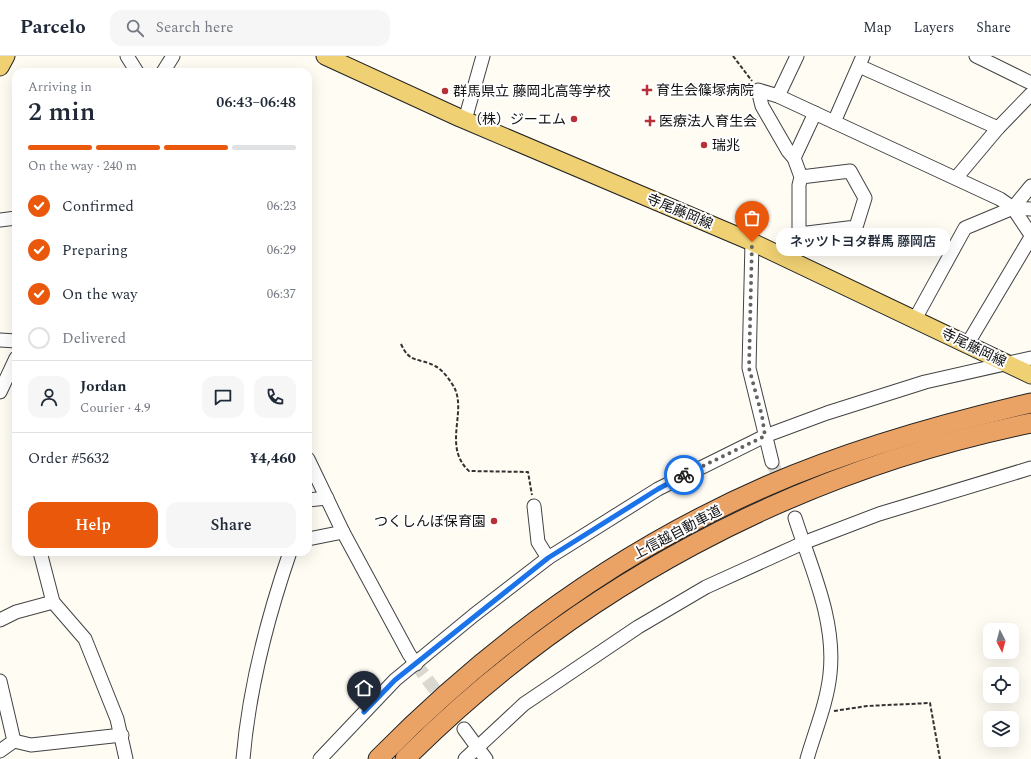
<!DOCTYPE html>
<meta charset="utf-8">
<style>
body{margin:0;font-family:Spectral,"Noto Sans JP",serif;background:#f6f6f7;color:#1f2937;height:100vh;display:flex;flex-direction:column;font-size:15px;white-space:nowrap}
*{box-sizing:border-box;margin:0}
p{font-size:13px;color:#747a83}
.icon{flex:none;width:22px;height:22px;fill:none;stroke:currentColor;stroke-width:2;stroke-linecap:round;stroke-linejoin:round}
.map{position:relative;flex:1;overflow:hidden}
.details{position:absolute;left:12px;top:12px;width:300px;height:488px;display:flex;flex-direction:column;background:#fff;border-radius:12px;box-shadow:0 4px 16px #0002}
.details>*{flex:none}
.needle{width:26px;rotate:174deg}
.buttons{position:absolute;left:983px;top:567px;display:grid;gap:8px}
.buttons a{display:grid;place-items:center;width:36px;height:36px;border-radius:8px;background:#fff;box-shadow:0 4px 16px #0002;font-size:20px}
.pin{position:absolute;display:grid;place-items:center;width:34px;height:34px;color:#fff;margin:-41px -17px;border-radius:50% 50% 50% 0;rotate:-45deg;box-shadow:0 0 4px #0007}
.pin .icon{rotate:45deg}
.courier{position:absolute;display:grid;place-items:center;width:40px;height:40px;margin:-20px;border:3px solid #1a73e8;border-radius:50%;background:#fff;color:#222;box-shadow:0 1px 5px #0007}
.bubble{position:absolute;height:28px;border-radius:12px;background:#fff;box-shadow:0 4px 16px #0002;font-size:13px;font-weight:600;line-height:28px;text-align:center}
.headline em{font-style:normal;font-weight:600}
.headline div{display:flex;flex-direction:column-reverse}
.headline{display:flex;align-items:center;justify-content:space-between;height:68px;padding:0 16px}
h1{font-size:26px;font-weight:600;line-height:30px}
.bar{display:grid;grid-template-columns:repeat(4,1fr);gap:6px 4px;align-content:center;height:48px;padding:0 16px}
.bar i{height:5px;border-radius:3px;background:#e0e1e3}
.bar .selected{background:#ea580c}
.bar p{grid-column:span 4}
.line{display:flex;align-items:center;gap:10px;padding:0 16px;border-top:1px solid #e0e1e3}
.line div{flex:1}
.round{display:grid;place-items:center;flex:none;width:42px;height:42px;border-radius:12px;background:#f6f6f7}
ol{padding:0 16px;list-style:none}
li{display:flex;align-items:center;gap:12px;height:44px}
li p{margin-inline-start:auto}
li .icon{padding:4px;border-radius:50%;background:#ea580c;color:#fff;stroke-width:4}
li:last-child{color:#747a83}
li i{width:22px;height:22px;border:2px solid #e0e1e3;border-radius:50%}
.button{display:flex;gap:8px;margin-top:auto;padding:8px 16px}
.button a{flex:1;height:46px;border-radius:12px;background:#ea580c;color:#fff;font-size:16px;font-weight:600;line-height:46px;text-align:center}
.button a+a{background:#f6f6f7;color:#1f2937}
header{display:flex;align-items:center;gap:24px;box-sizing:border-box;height:56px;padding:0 20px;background:#fff;border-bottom:1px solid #e0e1e3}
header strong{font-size:19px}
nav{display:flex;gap:22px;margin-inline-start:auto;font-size:14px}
.search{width:280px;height:36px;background:#f6f6f7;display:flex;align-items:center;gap:10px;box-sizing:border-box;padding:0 14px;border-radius:12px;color:#747a83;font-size:15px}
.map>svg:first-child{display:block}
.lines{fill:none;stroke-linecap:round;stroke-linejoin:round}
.minor-tunnel{stroke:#dad9d1;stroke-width:13;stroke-dasharray:13 6;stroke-linecap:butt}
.minor-casing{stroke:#434343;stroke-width:15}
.major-casing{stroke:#212121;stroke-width:19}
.highway-casing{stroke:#212121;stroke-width:21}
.path{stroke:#323232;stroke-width:2;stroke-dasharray:4 2;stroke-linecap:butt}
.minor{stroke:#fff;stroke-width:13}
.major{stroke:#efd073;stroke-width:17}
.highway{stroke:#eaa265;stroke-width:19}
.done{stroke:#63635f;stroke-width:4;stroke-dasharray:0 7.2}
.route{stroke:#1a73e8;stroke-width:5}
.poi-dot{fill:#b73037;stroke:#fff;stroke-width:1.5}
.labels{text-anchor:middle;stroke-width:4;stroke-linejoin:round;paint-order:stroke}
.poi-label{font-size:14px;fill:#101010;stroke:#fff;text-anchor:start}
.street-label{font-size:14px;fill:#101010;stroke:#fff}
</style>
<header>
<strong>Parcelo</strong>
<div class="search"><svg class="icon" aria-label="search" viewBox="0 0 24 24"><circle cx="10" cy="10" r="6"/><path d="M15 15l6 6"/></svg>Search here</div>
<nav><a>Map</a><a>Layers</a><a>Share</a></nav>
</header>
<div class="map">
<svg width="1031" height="703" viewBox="0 0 1031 703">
<rect width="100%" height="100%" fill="#fefcf3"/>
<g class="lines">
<!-- minor-tunnel -->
<g class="minor-tunnel">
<path d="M772 406 795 462"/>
<path d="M416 608 464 673"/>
</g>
<!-- minor casing -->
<g class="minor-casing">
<g id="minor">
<path d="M127 0 137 16"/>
<path d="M976 0 1031 27"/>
<path d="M859 10 998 72"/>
<path d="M163 16 173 0"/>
<path d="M778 40 797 0"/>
<path d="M465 64 483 0"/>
<path d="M834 66 863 0"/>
<path d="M794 102 815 57"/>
<path d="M801 121 850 115 865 142 856 171 799 178V129L801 121 794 102 788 95 762 50 758 34 778 40 1000 143 1013 152 1031 179"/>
<path d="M956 122 998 72 1031 38"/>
<path d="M1013 152 1031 130"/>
<path d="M0 164 16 162"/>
<path d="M752 186 749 312 772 406"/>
<path d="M915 263 965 172 1013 152 1031 153"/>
<path d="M0 284 16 285"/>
<path d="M968 287 1031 181"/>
<path d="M0 336 16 302"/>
<path d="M308 403 343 476 409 598 416 608"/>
<path d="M308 444 327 442"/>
<path d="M534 450 538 486 548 502"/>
<path d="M795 462C811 512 836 564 830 618 827 647 815 675 807 703"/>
<path d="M308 483 343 476"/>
<path d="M40 496 53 546 85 583 117 663 126 703"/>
<path d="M0 564 16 556 53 546"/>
<path d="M0 625 14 685"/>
<path d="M464 673 486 703"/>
<path d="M0 695 14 685 31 689 122 679"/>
<path d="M243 703C249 632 267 563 290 496"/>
<path d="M320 703 395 624 474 559 548 502 658 433 765 380 827 357 925 326 1031 302"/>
<path d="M465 703 524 648 638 571 706 531 803 487 879 458 1031 412"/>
</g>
</g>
<!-- major casing -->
<g class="major-casing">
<g id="major">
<path d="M325 0 460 62 752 186 1031 319"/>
<path d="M0 11 6 0"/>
</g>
</g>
<!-- highway casing -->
<g class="highway-casing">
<g id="highway">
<path d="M378 703C490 589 620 494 767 430 852 393 941 368 1031 347"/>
<path d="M405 703C577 531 793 416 1031 367"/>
</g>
</g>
<!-- path -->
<g class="path">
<path d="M733 0 752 25"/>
<path d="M401 288C410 308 418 301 435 310 442 313 451 325 455 333 466 358 443 391 469 415L528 416 532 439"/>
<path d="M834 655 867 650 930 647 940 703"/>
</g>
<!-- minor -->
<use href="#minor" class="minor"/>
<!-- major -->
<use href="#major" class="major"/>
<!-- highway -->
<use href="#highway" class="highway"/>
</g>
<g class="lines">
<!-- done -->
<path class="done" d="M684 419 765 380 762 360 749 312 752 186"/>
<!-- route -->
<path class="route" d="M364 656 395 624 548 502 658 433 684 419"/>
</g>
<!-- markers -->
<g class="poi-dot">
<path d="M645 28h4v4h4v4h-4v4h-4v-4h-4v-4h4z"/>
<circle cx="445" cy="35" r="4"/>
<circle cx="574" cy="63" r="4"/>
<path d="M648 59h4v4h4v4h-4v4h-4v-4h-4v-4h4z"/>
<circle cx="704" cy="89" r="4"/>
<circle cx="494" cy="465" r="4"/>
</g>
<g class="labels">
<!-- poi labels -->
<g class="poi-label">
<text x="656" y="39">育生会篠塚病院</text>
<text x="453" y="40">群馬県立 藤岡北高等学校</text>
<text x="566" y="68" text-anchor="end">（株）ジーエム</text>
<text x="659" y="70">医療法人育生会</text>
<text x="712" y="94">瑞兆</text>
<text x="486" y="470" text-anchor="end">つくしんぼ保育園</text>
</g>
<!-- street labels -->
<g class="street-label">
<text transform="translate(680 155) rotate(23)" y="5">寺尾藤岡線</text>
<text transform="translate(974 291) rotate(26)" y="5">寺尾藤岡線</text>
<text transform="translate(677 476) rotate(-28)" y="5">上信越自動車道</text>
</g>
</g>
</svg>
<div class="buttons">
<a><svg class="needle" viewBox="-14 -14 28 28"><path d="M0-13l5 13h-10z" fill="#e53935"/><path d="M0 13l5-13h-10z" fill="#747a83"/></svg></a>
<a><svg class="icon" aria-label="locate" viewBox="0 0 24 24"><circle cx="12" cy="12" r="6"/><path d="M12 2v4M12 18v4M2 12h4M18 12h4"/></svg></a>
<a><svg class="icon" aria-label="layers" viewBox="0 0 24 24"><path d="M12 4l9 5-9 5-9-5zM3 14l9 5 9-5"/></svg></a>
</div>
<div class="pin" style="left:752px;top:186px;background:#ea580c"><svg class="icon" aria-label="bag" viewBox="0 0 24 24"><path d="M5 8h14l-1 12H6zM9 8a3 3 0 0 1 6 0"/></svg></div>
<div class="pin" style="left:364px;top:656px;background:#1f2937"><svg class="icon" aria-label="home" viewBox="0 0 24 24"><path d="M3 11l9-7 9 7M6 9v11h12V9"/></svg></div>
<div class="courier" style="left:684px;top:419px"><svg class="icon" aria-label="bike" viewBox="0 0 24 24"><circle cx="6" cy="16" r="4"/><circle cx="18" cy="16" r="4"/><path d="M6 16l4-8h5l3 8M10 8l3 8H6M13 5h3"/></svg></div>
<div class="bubble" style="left:776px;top:172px;width:174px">ネッツトヨタ群馬 藤岡店</div>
<section class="details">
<div class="headline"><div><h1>2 min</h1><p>Arriving in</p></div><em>06:43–06:48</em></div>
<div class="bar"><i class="selected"></i><i class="selected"></i><i class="selected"></i><i></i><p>On the way · 240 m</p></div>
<ol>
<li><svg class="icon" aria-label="check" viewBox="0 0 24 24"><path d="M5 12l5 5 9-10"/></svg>Confirmed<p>06:23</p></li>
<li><svg class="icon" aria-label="check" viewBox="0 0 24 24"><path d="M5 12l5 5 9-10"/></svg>Preparing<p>06:29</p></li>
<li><svg class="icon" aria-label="check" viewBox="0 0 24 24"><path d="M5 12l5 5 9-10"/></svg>On the way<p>06:37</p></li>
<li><i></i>Delivered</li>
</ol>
<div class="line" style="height:72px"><a class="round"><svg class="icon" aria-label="person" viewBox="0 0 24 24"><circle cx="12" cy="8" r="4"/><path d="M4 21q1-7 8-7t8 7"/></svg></a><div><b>Jordan</b><p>Courier · 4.9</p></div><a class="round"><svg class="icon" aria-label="chat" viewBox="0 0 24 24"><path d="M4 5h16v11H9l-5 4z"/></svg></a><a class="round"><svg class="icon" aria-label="phone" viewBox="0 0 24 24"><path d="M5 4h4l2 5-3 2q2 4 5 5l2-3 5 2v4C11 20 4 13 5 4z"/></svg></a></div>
<div class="line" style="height:52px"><div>Order #5632</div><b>¥4,460</b></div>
<div class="button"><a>Help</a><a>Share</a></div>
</section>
</div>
